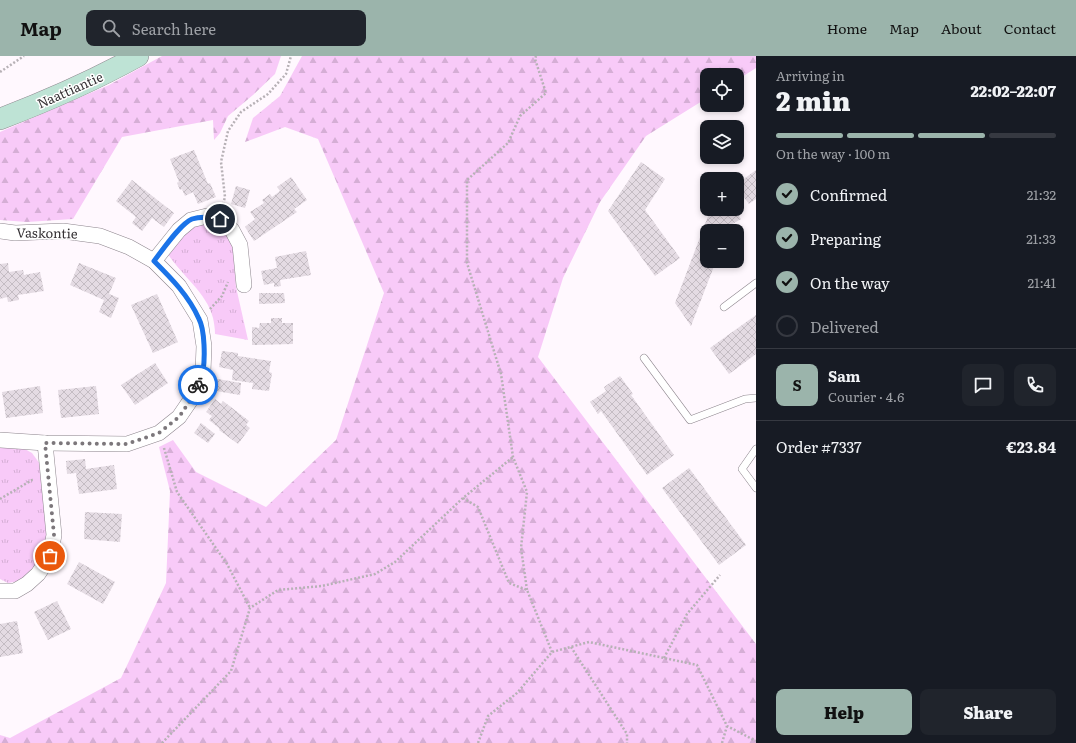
<!DOCTYPE html>
<meta charset="utf-8">
<style>
body{margin:0;font-family:Literata,serif;background:#20242c;color:#f1f3f6;height:100vh;display:flex;flex-direction:column;font-size:15px;white-space:nowrap}
*{box-sizing:border-box;margin:0}
p{font-size:13px;color:#9ea1a6}
.icon{flex:none;width:22px;height:22px;fill:none;stroke:currentColor;stroke-width:2;stroke-linecap:round;stroke-linejoin:round}
.map{position:relative;flex:1;overflow:hidden}
.details{display:flex;flex-direction:column;background:#171b24;width:320px}
.details>*{flex:none}
.buttons{position:absolute;left:700px;top:12px;display:grid;gap:8px}
.buttons a{display:grid;place-items:center;width:44px;height:44px;border-radius:8px;background:#171b24;box-shadow:0 2px 6px #0003;font-size:20px}
.pin{position:absolute;display:grid;place-items:center;width:34px;height:34px;color:#fff;margin:-17px;border:2px solid #fff;border-radius:50%;box-shadow:0 1px 4px #0007}
.courier{position:absolute;display:grid;place-items:center;width:40px;height:40px;margin:-20px;border:3px solid #1a73e8;border-radius:50%;background:#fff;color:#222;box-shadow:0 1px 5px #0007}
.summary em{font-style:normal;font-weight:800}
.summary div{display:flex;flex-direction:column-reverse}
.summary{display:flex;align-items:center;justify-content:space-between;height:68px;padding:0 20px}
h1{font-size:26px;font-weight:800;line-height:30px}
.bar{display:grid;grid-template-columns:repeat(4,1fr);gap:6px 4px;align-content:center;height:48px;padding:0 20px}
.bar i{height:5px;border-radius:3px;background:#363941}
.bar .active{background:#9bb4ab}
.bar p{grid-column:span 4}
.line{display:flex;align-items:center;gap:10px;padding:0 20px;border-top:1px solid #363941}
.line div{flex:1}
.round{display:grid;place-items:center;flex:none;width:42px;height:42px;border-radius:8px;background:#20242c}
ol{padding:0 20px;list-style:none}
li{display:flex;align-items:center;gap:12px;height:44px}
li p{margin-inline-start:auto}
li .icon{padding:4px;border-radius:50%;background:#9bb4ab;color:#111;stroke-width:4}
li:last-child{color:#9ea1a6}
li i{width:22px;height:22px;border:2px solid #363941;border-radius:50%}
.button{display:flex;gap:8px;margin-top:auto;padding:8px 20px}
.button a{flex:1;height:46px;border-radius:8px;background:#9bb4ab;color:#111;font-size:16px;font-weight:800;line-height:46px;text-align:center}
.button a+a{background:#20242c;color:#f1f3f6}
header{display:flex;align-items:center;gap:24px;box-sizing:border-box;height:56px;padding:0 20px;background:#9bb4ab;color:#111}
header strong{font-size:19px}
nav{display:flex;gap:22px;margin-inline-start:auto;font-size:14px}
.search{width:280px;height:36px;background:#20242c;display:flex;align-items:center;gap:10px;box-sizing:border-box;padding:0 14px;border-radius:8px;color:#9ea1a6;font-size:15px}
main{display:flex;flex:1;min-height:0}
.map>svg:first-child{display:block}
.forest{fill:url(#forest-firs)}
.park{fill:url(#park-tufts)}
.building{fill:url(#building-cross-hatch)}
.lines{fill:none;stroke-linecap:round;stroke-linejoin:round}
.lane-casing{stroke:#8d858d;stroke-width:8}
.street-casing{stroke:#8d858d;stroke-width:16}
.secondary-casing{stroke:#8d858d;stroke-width:22}
.path{stroke:#b7b1b6;stroke-width:2.5;stroke-dasharray:2 2;stroke-linecap:butt}
.lane{stroke:#fff;stroke-width:7}
.street{stroke:#fff;stroke-width:15}
.secondary{stroke:#bee3d5;stroke-width:21}
.done{stroke:#7c777b;stroke-width:4;stroke-dasharray:0 7.2}
.route{stroke:#1a73e8;stroke-width:5}
.labels{text-anchor:middle;stroke-width:3;stroke-linejoin:round;paint-order:stroke}
.street-label{font-size:13px;fill:#363235;stroke:#fff}
</style>
<header>
<strong>Map</strong>
<div class="search"><svg class="icon" aria-label="search" viewBox="0 0 24 24"><circle cx="10" cy="10" r="6"/><path d="M15 15l6 6"/></svg>Search here</div>
<nav><a>Home</a><a>Map</a><a>About</a><a>Contact</a></nav>
</header>
<main>
<div class="map">
<svg width="756" height="687" viewBox="0 0 756 687">
<defs>
<pattern id="forest-firs" width="22" height="20" patternUnits="userSpaceOnUse"><rect width="22" height="20" fill="#f8caf8"/><path d="M5 1l3.5 6h-7zM16 11l3.5 6h-7z" fill="#d5aed5"/></pattern>
<pattern id="park-tufts" width="24" height="20" patternUnits="userSpaceOnUse"><rect width="24" height="20" fill="#f8caf8"/><path d="M3 7l-1-3M5 7V3M7 7l1-3M15 17l-1-3M17 17v-4M19 17l1-3" fill="none" stroke="#d5aed5"/></pattern>
<pattern id="building-cross-hatch" width="8" height="8" patternUnits="userSpaceOnUse"><rect width="8" height="8" fill="#e4dbe3"/><path d="M0 0l8 8M0 8l8-8" fill="none" stroke="#c4bcc3"/></pattern>
</defs>
<rect width="100%" height="100%" fill="#fff8fe"/>
<!-- forest -->
<g class="forest">
<path d="M162 0H281L275 18 253 39 228 60 220 77 214 84 213 64 122 81 73 163 27 166 0 164V76L109 29Z"/>
<path d="M302 0H756V12L737 24V19H707V42L646 80 600 146 563 222 538 301 756 588V687H0V679L10 682 121 622 166 527 170 435 159 391 173 384 196 416 266 451 336 384 384 237 318 83 285 71 245 86 253 62 280 40Z"/>
</g>
<!-- park -->
<g class="park">
<path d="M202 167 215 168 226 177 233 192 236 231 248 284 215 278C215 272 214 267 213 262 207 237 181 219 168 198L188 173Z"/>
<path d="M0 391 23 392 32 397 40 408 48 482 43 498 32 513 19 525 8 527 0 523Z"/>
</g>
<!-- building -->
<g class="building">
<path d="M194 94 208 128 210 127 216 141 198 148 193 136 185 140 182 133 180 134 177 127 179 126 170 103Z"/>
<path d="M641 106 665 123 645 154 680 202 655 220 608 155Z"/>
<path d="M756 114V143L749 148 737 132V128Z"/>
<path d="M291 121 307 144 294 153 297 156 254 185 245 171 255 163 250 156 264 147 262 144 270 138 272 141 280 135 277 131Z"/>
<path d="M132 124 174 157 164 171 152 162 142 175 132 167 136 161 116 145Z"/>
<path d="M236 130 250 134 245 152 231 148Z"/>
<path d="M713 153H734L741 163 729 170 727 175H707V205H716L691 270 675 247 710 155Z"/>
<path d="M306 195 311 219 280 224 281 230 274 231V227L264 229 261 215 277 212 275 201Z"/>
<path d="M8 207 9 216 23 214 24 219 40 216 44 235 18 239 19 244 8 246 7 241 0 243V208Z"/>
<path d="M79 207 116 222 109 238 119 242 111 262 99 256 104 244 70 229Z"/>
<path d="M259 237H284L285 247 259 248Z"/>
<path d="M157 238 178 286 153 297 131 249Z"/>
<path d="M756 259V298L729 318 710 292Z"/>
<path d="M271 262H282V267H293V288L252 289V271L259 272 260 267H271Z"/>
<path d="M222 295 238 297V300L271 305 269 316 272 317 269 335 252 333 253 327 232 324 233 314 219 311Z"/>
<path d="M155 307 168 327 135 349 121 329Z"/>
<path d="M620 320 633 338 631 339 674 399 647 419 601 355 598 358 590 346 606 335 604 331Z"/>
<path d="M212 322 241 327 240 339 210 334Z"/>
<path d="M40 330 43 357 6 362 2 336Z"/>
<path d="M96 330 99 358 61 362 58 334Z"/>
<path d="M215 343 221 348 223 345 249 365 246 369 250 372 238 388 219 374 220 373 209 364 212 360 206 356Z"/>
<path d="M201 367 215 378 208 387 194 377Z"/>
<path d="M85 403 86 413 114 409 117 433 79 438 76 417 67 418 66 405Z"/>
<path d="M689 412 746 489 719 509 662 432Z"/>
<path d="M85 456 122 458 120 486 84 483Z"/>
<path d="M79 506 115 526 103 548 67 528Z"/>
<path d="M57 545 71 573 48 584 34 556Z"/>
<path d="M17 565 23 597 0 601V568Z"/>
</g>
<g class="lines">
<!-- lane casing -->
<g class="lane-casing">
<g id="lane">
<path d="M724 251 756 227"/>
<path d="M644 302 690 364 745 343 756 342"/>
<path d="M756 393 742 413 756 432"/>
</g>
</g>
<!-- street casing -->
<g class="street-casing">
<g id="street">
<path d="M0 175 15 177 63 175 100 180 129 191 154 205 179 230 200 264 204 290 203 316 192 342 179 361 159 377 127 388 45 387 0 384"/>
<path d="M154 205 179 174 191 164 207 160 219 163 232 174 240 189 244 229"/>
<path d="M0 535H15L27 528 38 518 50 500 54 479 45 387"/>
</g>
</g>
<!-- secondary casing -->
<g class="secondary-casing">
<path id="secondary" d="M0 63C47 45 93 25 138 0"/>
</g>
<!-- path -->
<g class="path">
<path d="M0 16 24 0"/>
<path d="M223 148 225 141 221 106 228 75 241 56 268 38 286 18 291 0"/>
<path d="M210 253 222 240 228 226"/>
<path d="M164 392 177 436 227 508 250 552"/>
<path d="M463 442 478 451 509 527 527 534 552 596"/>
<path d="M0 443 32 424H34"/>
<path d="M527 534 521 492 527 436 513 401 501 318 467 207V124L508 87 520 60 546 37 535 3 536 0"/>
<path d="M571 591 627 678V687"/>
<path d="M664 602 687 558 720 519"/>
<path d="M162 687 231 615 250 552 278 534 322 530 375 518 395 506 463 442 513 401"/>
<path d="M478 687 488 660 517 637 552 596 589 586 697 609 727 670 756 685"/>
<path d="M722 687 727 670"/>
</g>
<!-- lane -->
<use href="#lane" class="lane"/>
<!-- street -->
<use href="#street" class="street"/>
<!-- secondary -->
<use href="#secondary" class="secondary"/>
</g>
<g class="lines">
<!-- done -->
<path class="done" d="M50 500 54 479 45 387 127 388 159 377 179 361 192 342 198 329"/>
<!-- route -->
<path class="route" d="M198 329C200 325 203 320 203 315 205 303 205 274 199 263 189 240 171 222 154 205 162 195 180 168 192 163 201 160 210 161 220 163"/>
</g>
<g class="labels">
<!-- street labels -->
<g class="street-label">
<text transform="translate(70 34) rotate(-24)" y="5">Naattiantie</text>
<text transform="translate(47 177) rotate(1)" y="5">Vaskontie</text>
</g>
</g>
</svg>
<div class="buttons">
<a><svg class="icon" aria-label="locate" viewBox="0 0 24 24"><circle cx="12" cy="12" r="6"/><path d="M12 2v4M12 18v4M2 12h4M18 12h4"/></svg></a>
<a><svg class="icon" aria-label="layers" viewBox="0 0 24 24"><path d="M12 4l9 5-9 5-9-5zM3 14l9 5 9-5"/></svg></a>
<a>+</a>
<a>−</a>
</div>
<div class="pin" style="left:50px;top:500px;background:#ea580c"><svg class="icon" aria-label="bag" viewBox="0 0 24 24"><path d="M5 8h14l-1 12H6zM9 8a3 3 0 0 1 6 0"/></svg></div>
<div class="pin" style="left:220px;top:163px;background:#1f2937"><svg class="icon" aria-label="home" viewBox="0 0 24 24"><path d="M3 11l9-7 9 7M6 9v11h12V9"/></svg></div>
<div class="courier" style="left:198px;top:329px"><svg class="icon" aria-label="bike" viewBox="0 0 24 24"><circle cx="6" cy="16" r="4"/><circle cx="18" cy="16" r="4"/><path d="M6 16l4-8h5l3 8M10 8l3 8H6M13 5h3"/></svg></div>
</div>
<section class="details">
<div class="summary"><div><h1>2 min</h1><p>Arriving in</p></div><em>22:02–22:07</em></div>
<div class="bar"><i class="active"></i><i class="active"></i><i class="active"></i><i></i><p>On the way · 100 m</p></div>
<ol>
<li><svg class="icon" aria-label="check" viewBox="0 0 24 24"><path d="M5 12l5 5 9-10"/></svg>Confirmed<p>21:32</p></li>
<li><svg class="icon" aria-label="check" viewBox="0 0 24 24"><path d="M5 12l5 5 9-10"/></svg>Preparing<p>21:33</p></li>
<li><svg class="icon" aria-label="check" viewBox="0 0 24 24"><path d="M5 12l5 5 9-10"/></svg>On the way<p>21:41</p></li>
<li><i></i>Delivered</li>
</ol>
<div class="line" style="height:72px"><b class="round" style="background:#9bb4ab;color:#111">S</b><div><b>Sam</b><p>Courier · 4.6</p></div><a class="round"><svg class="icon" aria-label="chat" viewBox="0 0 24 24"><path d="M4 5h16v11H9l-5 4z"/></svg></a><a class="round"><svg class="icon" aria-label="phone" viewBox="0 0 24 24"><path d="M5 4h4l2 5-3 2q2 4 5 5l2-3 5 2v4C11 20 4 13 5 4z"/></svg></a></div>
<div class="line" style="height:52px"><div>Order #7337</div><b>€23.84</b></div>
<div class="button"><a>Help</a><a>Share</a></div>
</section>
</main>
